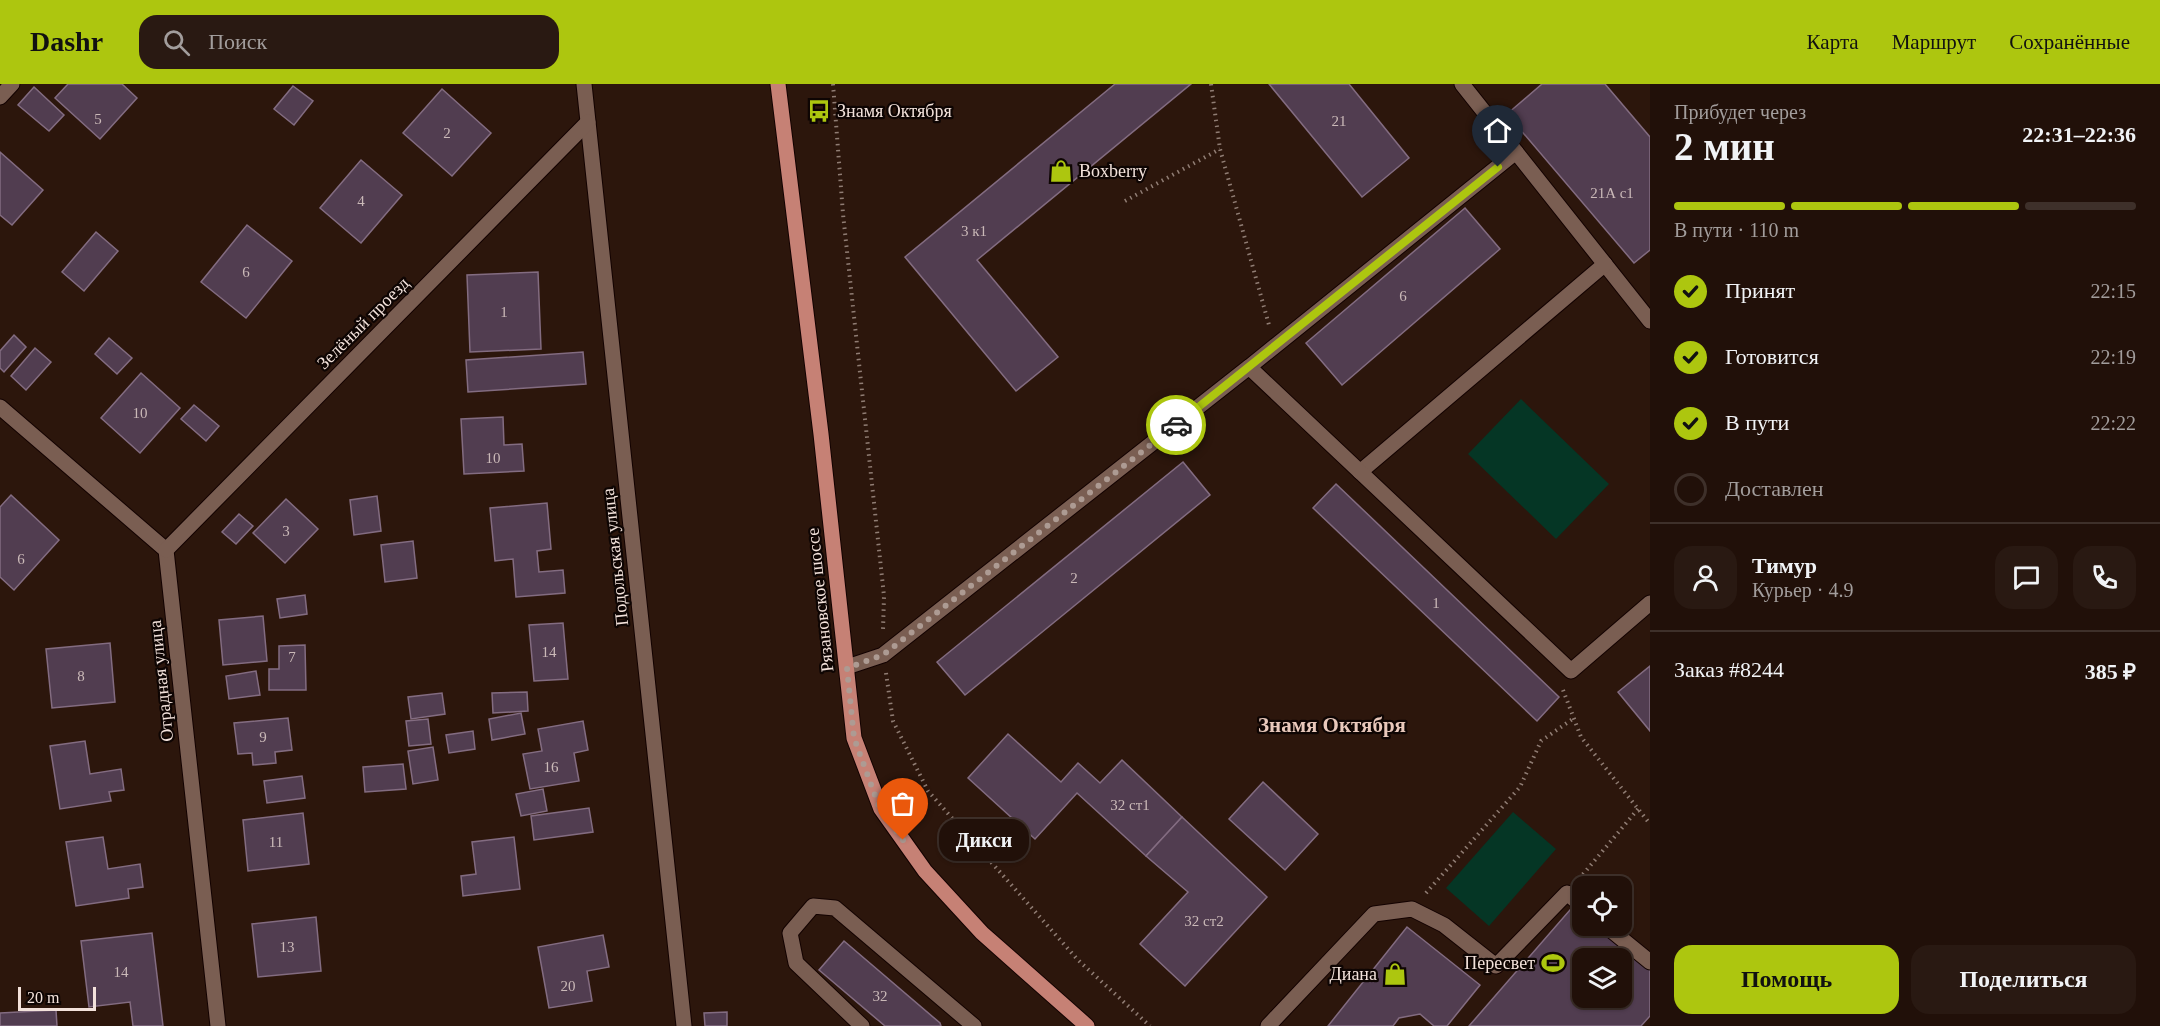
<!DOCTYPE html>
<html lang="ru">
<meta charset="utf-8">
<style>
body{margin:0;font-family:Georgia,serif;background:#291912;color:#f1f3f6;height:100vh;display:flex;flex-direction:column;font-size:22px;white-space:nowrap}
*{box-sizing:border-box;margin:0}
p{font-size:20px;color:#a29d9c}
.icon{flex:none;width:33px;height:33px;fill:none;stroke:currentColor;stroke-width:2;stroke-linecap:round;stroke-linejoin:round}
.map{position:relative;flex:1;overflow:hidden}
.drawer{display:flex;flex-direction:column;background:#211009;width:510px}
.drawer>*{flex:none}
.fabs{position:absolute;left:1572px;top:792px;display:grid;gap:12px}
.fabs a{display:grid;place-items:center;width:60px;height:60px;border-radius:12px;background:#211009;box-shadow:0 2px 4px #0004,0 0 0 2px #3e302a;font-size:30px}
.scale{position:absolute;left:18px;bottom:15px;width:78px;box-sizing:border-box;padding-left:6px;border:3px solid #f3e2db;border-top:0;font-size:16px;line-height:21px;white-space:nowrap;color:#f3e2db;-webkit-text-stroke:4px #0e0503;paint-order:stroke}
.pin{position:absolute;display:grid;place-items:center;width:51px;height:51px;color:#fff;margin:-62px -26px;border-radius:50% 50% 50% 0;rotate:-45deg;box-shadow:0 0 6px #0007}
.pin .icon{rotate:45deg}
.courier{position:absolute;display:grid;place-items:center;width:60px;height:60px;margin:-30px;border:4px solid #adc60f;border-radius:50%;background:#fff;color:#222;box-shadow:0 2px 8px #0007}
.bubble{position:absolute;height:42px;border-radius:18px;background:#211009;box-shadow:0 2px 4px #0004,0 0 0 2px #3e302a;font-size:20px;font-weight:600;line-height:42px;text-align:center}
.overview em{font-style:normal;font-weight:600}
.overview div{display:flex;flex-direction:column-reverse}
.overview{display:flex;align-items:center;justify-content:space-between;height:102px;padding:0 24px}
h1{font-size:39px;font-weight:600;line-height:45px}
.bar{display:grid;grid-template-columns:repeat(4,1fr);gap:9px 6px;align-content:center;height:72px;padding:0 24px}
.bar i{height:8px;border-radius:4px;background:#3e302a}
.bar .active{background:#adc60f}
.bar p{grid-column:span 4}
.line{display:flex;align-items:center;gap:15px;padding:0 24px;border-top:2px solid #3e302a}
.line div{flex:1}
.round{display:grid;place-items:center;flex:none;width:63px;height:63px;border-radius:18px;background:#291912}
ol{padding:0 24px;list-style:none}
li{display:flex;align-items:center;gap:18px;height:66px}
li p{margin-inline-start:auto}
li .icon{padding:6px;border-radius:50%;background:#adc60f;color:#111;stroke-width:4}
li:last-child{color:#a29d9c}
li i{width:33px;height:33px;border:3px solid #3e302a;border-radius:50%}
.button{display:flex;gap:12px;margin-top:auto;padding:12px 24px}
.button a{flex:1;height:69px;border-radius:18px;background:#adc60f;color:#111;font-size:24px;font-weight:600;line-height:69px;text-align:center}
.button a+a{background:#291912;color:#f1f3f6}
header{display:flex;align-items:center;gap:36px;box-sizing:border-box;height:84px;padding:0 30px;background:#adc60f;color:#111}
header strong{font-size:28px}
nav{display:flex;gap:33px;margin-inline-start:auto;font-size:21px}
.search{width:420px;height:54px;background:#291912;display:flex;align-items:center;gap:15px;box-sizing:border-box;padding:0 21px;border-radius:18px;color:#a29d9c;font-size:22px}
main{display:flex;flex:1;min-height:0}
.map>svg:first-child{display:block}
.green{fill:#053625}
.building{fill:#513d50;stroke:#836c81;stroke-width:1.5;fill-rule:evenodd}
.lines{fill:none;stroke-linecap:round;stroke-linejoin:round}
.minor-casing{stroke:#130200;stroke-width:17}
.major-casing{stroke:#130200;stroke-width:17}
.path{stroke:#907d74;stroke-width:4;stroke-dasharray:1.5 4.5;stroke-linecap:butt}
.minor{stroke:#7a5e52;stroke-width:15}
.major{stroke:#c68175;stroke-width:15}
.done{stroke:#ad9b93;stroke-width:6;stroke-dasharray:0 10.8}
.route{stroke:#adc60f;stroke-width:8}
.labels{text-anchor:middle;stroke-width:4.5;stroke-linejoin:round;paint-order:stroke}
.number-label{font-size:15px;fill:#cab9b8}
.poi-label{font-size:18px;fill:#f3e2db;stroke:#0e0503;text-anchor:start}
.street-label{font-size:18px;fill:#f3e2db;stroke:#0e0503}
.quarter-label{font-size:21px;font-weight:bold;fill:#e8c8bb;stroke:#0e0503}
</style>
<header>
<strong>Dashr</strong>
<div class="search"><svg class="icon" aria-label="search" viewBox="0 0 24 24"><circle cx="10" cy="10" r="6"/><path d="M15 15l6 6"/></svg>Поиск</div>
<nav><a>Карта</a><a>Маршрут</a><a>Сохранённые</a></nav>
</header>
<main>
<div class="map">
<svg width="1650" height="942" viewBox="0 0 1650 942">
<rect width="100%" height="100%" fill="#2c160c"/>
<!-- green -->
<g class="green">
<path d="M1521 315 1609 400 1556 455 1468 370Z"/>
<path d="M1513 728 1556 765 1489 842 1446 804Z"/>
</g>
<!-- building -->
<g class="building">
<path d="M68 0H122L137 14 100 55 55 14Z"/>
<path d="M1115 0H1191L977 176 1058 273 1016 307 905 173Z"/>
<path d="M1269 0H1349L1409 74 1362 113Z"/>
<path d="M1542 0H1605L1650 53V166L1634 179 1507 30Z"/>
<path d="M293 2 313 17 294 41 274 25Z"/>
<path d="M34 3 64 31 49 47 18 21Z"/>
<path d="M442 5 491 49 452 92 403 49Z"/>
<path d="M0 68 43 106 12 141 0 131Z"/>
<path d="M361 76 402 111 361 159 320 124Z"/>
<path d="M1465 124 1500 165 1342 301 1306 259Z"/>
<path d="M247 141 292 177 246 234 201 198Z"/>
<path d="M96 148 118 167 84 207 62 188Z"/>
<path d="M538 188 541 265 470 268 467 191Z"/>
<path d="M14 251 26 263 4 288 0 284V267Z"/>
<path d="M109 254 132 274 117 290 95 270Z"/>
<path d="M35 264 51 278 26 306 11 292Z"/>
<path d="M583 268 586 300 468 308 466 276Z"/>
<path d="M141 289 180 324 140 369 101 334Z"/>
<path d="M194 321 219 342 206 357 181 335Z"/>
<path d="M503 333 504 361 522 360 524 387 464 390 461 335Z"/>
<path d="M1183 378 1210 411 965 611 937 578Z"/>
<path d="M1336 400 1559 613 1537 637 1313 424Z"/>
<path d="M11 411 59 456 14 506 0 493V423Z"/>
<path d="M377 412 381 447 354 451 350 416Z"/>
<path d="M286 415 318 445 285 479 253 449Z"/>
<path d="M547 419 551 465 537 467 539 488 563 486 565 509 516 513 513 475 495 477 490 424Z"/>
<path d="M239 430 253 442 236 460 222 448Z"/>
<path d="M413 457 417 494 385 498 381 461Z"/>
<path d="M305 511 307 530 280 534 277 515Z"/>
<path d="M263 532 267 577 223 581 219 536Z"/>
<path d="M563 539 568 595 534 597 529 541Z"/>
<path d="M110 559 115 618 52 624 46 565Z"/>
<path d="M305 561 306 606H269V585H279V562Z"/>
<path d="M1650 582V647L1618 608Z"/>
<path d="M256 587 260 611 229 615 226 592Z"/>
<path d="M527 608 528 627 493 629 492 609Z"/>
<path d="M442 609 445 630 411 635 408 613Z"/>
<path d="M521 629 525 650 492 656 489 635Z"/>
<path d="M288 634 292 666 275 668 276 679 253 681 252 669 238 670 234 639Z"/>
<path d="M428 635 431 660 409 662 406 637Z"/>
<path d="M583 637 588 666 574 669 579 697 530 705 523 670 542 667 538 645Z"/>
<path d="M473 647 475 665 449 669 446 651Z"/>
<path d="M1008 650 1061 698 1078 679 1100 699 1122 676 1182 733 1146 772 1077 709 1035 755 968 694Z"/>
<path d="M85 657 90 690 121 685 124 706 109 708 111 717 60 725 50 662Z"/>
<path d="M433 663 438 696 413 700 408 667Z"/>
<path d="M403 680 406 705 365 708 363 683Z"/>
<path d="M302 692 305 714 267 719 264 697Z"/>
<path d="M1263 698 1318 750 1285 786 1229 735Z"/>
<path d="M543 705 547 727 521 732 516 710Z"/>
<path d="M589 724 593 748 534 756 531 732Z"/>
<path d="M303 729 309 780 248 787 243 736Z"/>
<path d="M1182 733 1267 813 1185 902 1140 860 1188 808 1146 772Z"/>
<path d="M103 753 108 785 140 780 143 803 128 805 129 814 76 822 66 758Z"/>
<path d="M514 753 520 805 463 812 461 792 476 790 472 758Z"/>
<path d="M1576 819 1582 825V842H1601L1650 884V932L1641 942H1469ZM1582 874H1622V914H1582Z"/>
<path d="M316 833 321 887 258 893 252 840Z"/>
<path d="M1407 843 1480 901 1447 942H1434L1420 930 1399 934 1393 942H1328Z"/>
<path d="M152 849 163 942H133L130 918 89 923 81 857Z"/>
<path d="M603 851 609 883 587 887 592 917 549 924 538 863Z"/>
<path d="M844 857 940 939 941 942H885L819 886Z"/>
<path d="M56 926 57 942H0V929Z"/>
<path d="M727 928V942H705L704 929Z"/>
</g>
<g class="lines">
<!-- minor casing -->
<g class="minor-casing">
<g id="minor">
<path d="M584 0 684 942"/>
<path d="M1462 0 1650 237"/>
<path d="M0 13 12 0"/>
<path d="M1249 283 1516 68"/>
<path d="M0 323 166 466 218 942"/>
<path d="M1360 388 1605 180"/>
<path d="M166 466 588 38"/>
<path d="M847 583 883 571 1249 283 1571 587 1650 519"/>
<path d="M1606 842 1650 878"/>
<path d="M862 942 796 879 790 849 813 822 835 824 974 942"/>
<path d="M1268 942 1374 830 1412 825 1444 841 1496 882 1567 809 1582 822"/>
</g>
</g>
<!-- major casing -->
<g class="major-casing">
<path id="major" d="M778 0 821 350 854 654 881 725 925 787 982 849 1087 942"/>
</g>
<!-- path -->
<g class="path">
<path d="M833 0 843 130 884 512 883 546"/>
<path d="M1211 0 1220 65 1269 241"/>
<path d="M1125 117 1220 65"/>
<path d="M886 589 893 637 928 707 1078 876 1150 942"/>
<path d="M1563 606 1581 653 1650 740"/>
<path d="M1579 795 1638 725"/>
<path d="M1426 809 1520 703 1541 657 1574 634"/>
</g>
<!-- minor -->
<use href="#minor" class="minor"/>
<!-- major -->
<use href="#major" class="major"/>
</g>
<g class="lines">
<!-- done -->
<path class="done" d="M903 756 880 725 854 654 847 584 883 571 1176 341"/>
<!-- route -->
<path class="route" d="M1176 341 1498 83"/>
</g>
<!-- icons -->
<defs>
<g id="bus-bare" transform="scale(1.8)"><path d="M-5-6H5V4H4V6H2V4H-2V6H-4V4H-5ZM-3.5-4V0h7V-4ZM-3.5 1.2v1.5H-2V1.2ZM2 1.2v1.5H3.5V1.2Z" fill="#adc60f" stroke="#0e0503" stroke-width="2.5" paint-order="stroke"/></g>
<g id="shop-bare" transform="scale(1.8)"><path d="M-5-2.5h2.3a2.7 3.5 0 0 1 5.4 0H5L5.5 6h-11ZM-1.5-2.5h3a1.5 2.3 0 0 0-3 0Z" fill="#adc60f" stroke="#0e0503" stroke-width="2.5" paint-order="stroke"/></g>
<g id="stadium-bare" transform="scale(1.8)"><path d="M0-5a6.5 5 0 1 0 0 10a6.5 5 0 1 0 0-10ZM-3.5-1.8h7v3.6h-7Z" fill="#adc60f" stroke="#0e0503" stroke-width="2.5" paint-order="stroke"/></g>
</defs>
<g fill-rule="evenodd">
<use href="#bus-bare" x="819" y="27"/>
<use href="#shop-bare" x="1061" y="87"/>
<use href="#stadium-bare" x="1553" y="879"/>
<use href="#shop-bare" x="1395" y="890"/>
</g>
<g class="labels">
<!-- number labels -->
<g class="number-label">
<text x="98" y="40">5</text>
<text x="1339" y="42">21</text>
<text x="447" y="54">2</text>
<text x="1612" y="114">21А с1</text>
<text x="361" y="122">4</text>
<text x="974" y="152">3 к1</text>
<text x="246" y="193">6</text>
<text x="1403" y="217">6</text>
<text x="504" y="233">1</text>
<text x="140" y="334">10</text>
<text x="493" y="379">10</text>
<text x="286" y="452">3</text>
<text x="21" y="480">6</text>
<text x="1074" y="499">2</text>
<text x="1436" y="524">1</text>
<text x="549" y="573">14</text>
<text x="292" y="578">7</text>
<text x="81" y="597">8</text>
<text x="263" y="658">9</text>
<text x="551" y="688">16</text>
<text x="1130" y="726">32 ст1</text>
<text x="276" y="763">11</text>
<text x="1204" y="842">32 ст2</text>
<text x="287" y="868">13</text>
<text x="121" y="893">14</text>
<text x="568" y="907">20</text>
<text x="880" y="917">32</text>
</g>
<!-- poi labels -->
<g class="poi-label">
<text x="837" y="33">Знамя Октября</text>
<text x="1079" y="93">Boxberry</text>
<text x="1535" y="885" text-anchor="end">Пересвет</text>
<text x="1377" y="896" text-anchor="end">Диана</text>
</g>
<!-- street labels -->
<g class="street-label">
<text transform="translate(363 239) rotate(-45)" y="6">Зелёный проезд</text>
<text transform="translate(615 473) rotate(-96)" y="6">Подольская улица</text>
<text transform="translate(820 516) rotate(-96)" y="6">Рязановское шоссе</text>
<text transform="translate(161 597) rotate(-96)" y="6">Отрадная улица</text>
</g>
<!-- quarter labels -->
<g class="quarter-label">
<text x="1332" y="648">Знамя Октября</text>
</g>
</g>
</svg>
<div class="fabs">
<a><svg class="icon" aria-label="locate" viewBox="0 0 24 24"><circle cx="12" cy="12" r="6"/><path d="M12 2v4M12 18v4M2 12h4M18 12h4"/></svg></a>
<a><svg class="icon" aria-label="layers" viewBox="0 0 24 24"><path d="M12 4l9 5-9 5-9-5zM3 14l9 5 9-5"/></svg></a>
</div>
<div class="scale">20 m</div>
<div class="pin" style="left:903px;top:756px;background:#ea580c"><svg class="icon" aria-label="bag" viewBox="0 0 24 24"><path d="M5 8h14l-1 12H6zM9 8a3 3 0 0 1 6 0"/></svg></div>
<div class="pin" style="left:1498px;top:83px;background:#1f2937"><svg class="icon" aria-label="home" viewBox="0 0 24 24"><path d="M3 11l9-7 9 7M6 9v11h12V9"/></svg></div>
<div class="courier" style="left:1176px;top:341px"><svg class="icon" aria-label="car" viewBox="0 0 24 24"><path d="M5 17H2v-5l4-1 3-4h7l3 4 3 1v5h-3M9 17h6M6 11h13"/><circle cx="7" cy="17" r="2"/><circle cx="17" cy="17" r="2"/></svg></div>
<div class="bubble" style="left:939px;top:735px;width:90px">Дикси</div>
</div>
<section class="drawer">
<div class="overview"><div><h1>2 мин</h1><p>Прибудет через</p></div><em>22:31–22:36</em></div>
<div class="bar"><i class="active"></i><i class="active"></i><i class="active"></i><i></i><p>В пути · 110 m</p></div>
<ol>
<li><svg class="icon" aria-label="check" viewBox="0 0 24 24"><path d="M5 12l5 5 9-10"/></svg>Принят<p>22:15</p></li>
<li><svg class="icon" aria-label="check" viewBox="0 0 24 24"><path d="M5 12l5 5 9-10"/></svg>Готовится<p>22:19</p></li>
<li><svg class="icon" aria-label="check" viewBox="0 0 24 24"><path d="M5 12l5 5 9-10"/></svg>В пути<p>22:22</p></li>
<li><i></i>Доставлен</li>
</ol>
<div class="line" style="height:108px"><a class="round"><svg class="icon" aria-label="person" viewBox="0 0 24 24"><circle cx="12" cy="8" r="4"/><path d="M4 21q1-7 8-7t8 7"/></svg></a><div><b>Тимур</b><p>Курьер · 4.9</p></div><a class="round"><svg class="icon" aria-label="chat" viewBox="0 0 24 24"><path d="M4 5h16v11H9l-5 4z"/></svg></a><a class="round"><svg class="icon" aria-label="phone" viewBox="0 0 24 24"><path d="M5 4h4l2 5-3 2q2 4 5 5l2-3 5 2v4C11 20 4 13 5 4z"/></svg></a></div>
<div class="line" style="height:78px"><div>Заказ #8244</div><b>385 ₽</b></div>
<div class="button"><a>Помощь</a><a>Поделиться</a></div>
</section>
</main>
